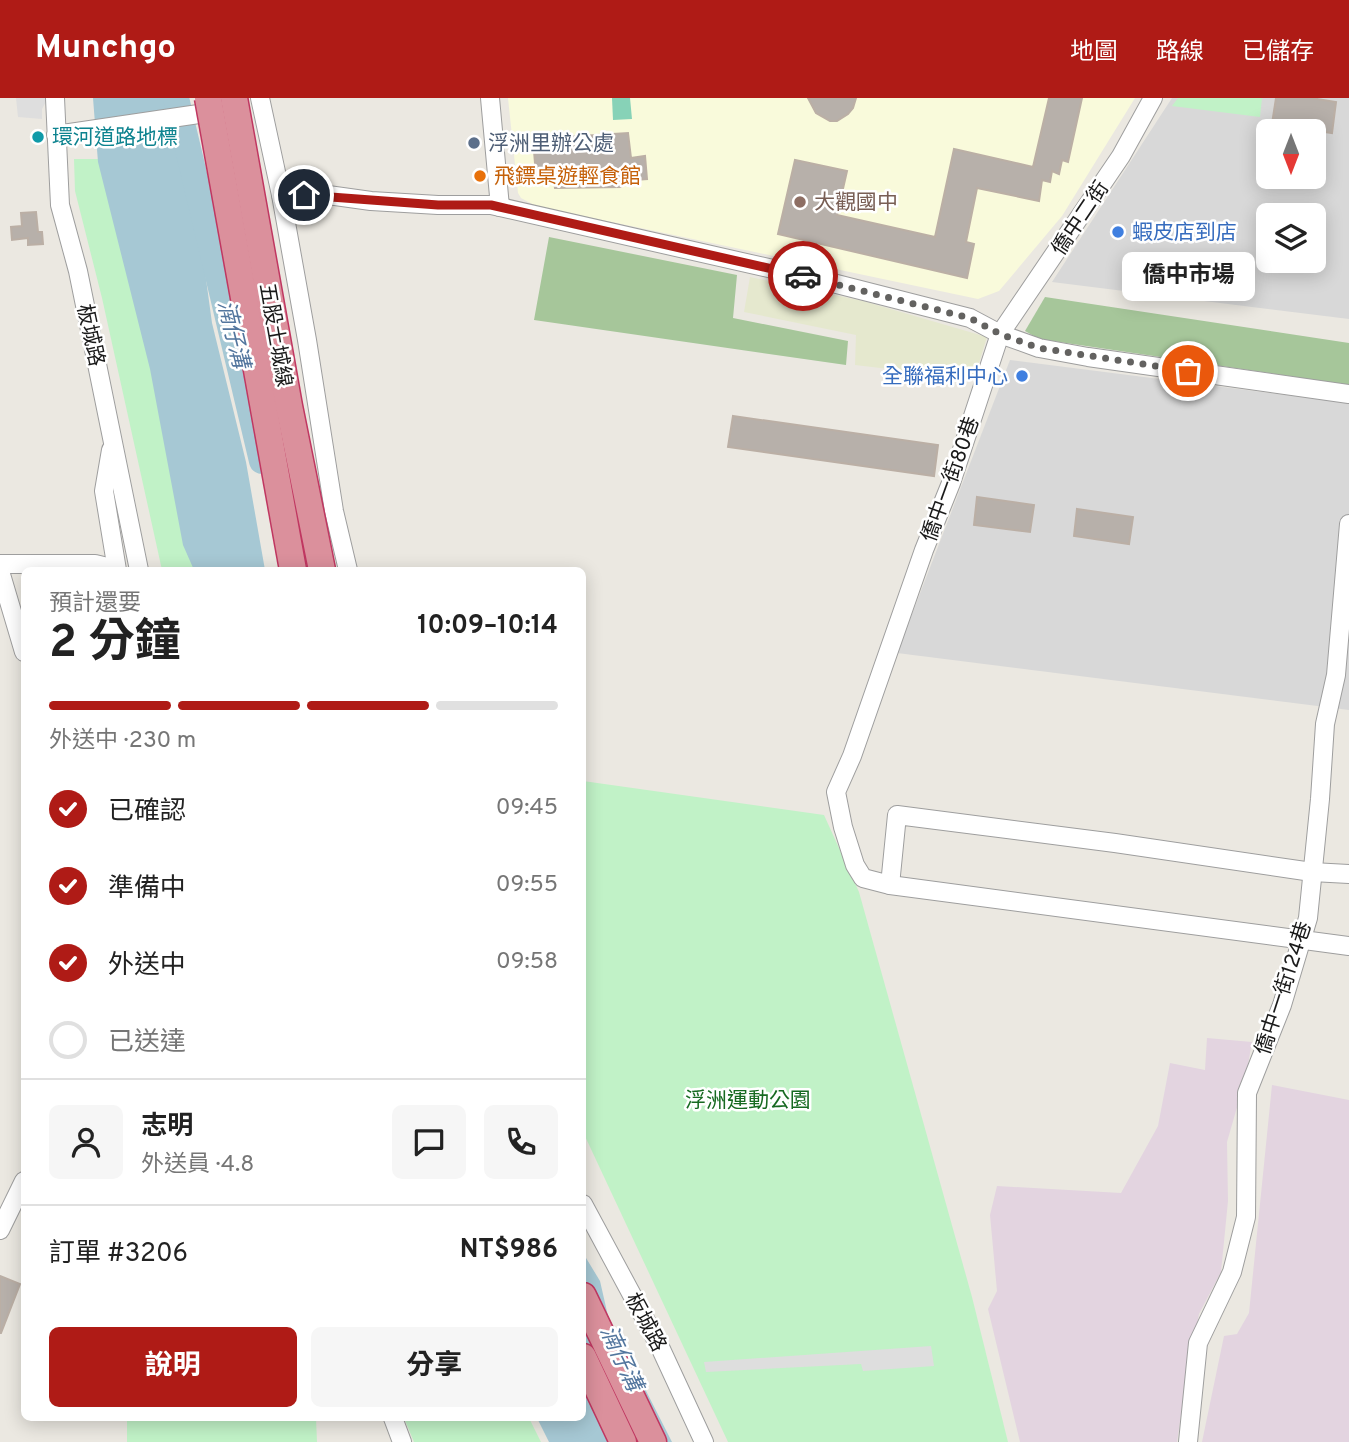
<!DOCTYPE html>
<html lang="zh-TW">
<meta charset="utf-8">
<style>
body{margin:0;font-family:Overpass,"Noto Sans TC",sans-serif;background:#f6f6f6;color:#222;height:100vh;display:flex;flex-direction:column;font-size:26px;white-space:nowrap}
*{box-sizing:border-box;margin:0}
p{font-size:23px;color:#767676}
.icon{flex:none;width:38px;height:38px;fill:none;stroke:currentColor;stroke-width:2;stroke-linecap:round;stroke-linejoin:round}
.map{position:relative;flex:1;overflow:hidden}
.panel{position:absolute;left:21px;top:469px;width:565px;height:854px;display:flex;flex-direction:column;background:#fff;border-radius:10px;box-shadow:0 4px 18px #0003}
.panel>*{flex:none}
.needle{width:46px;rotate:180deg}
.fabs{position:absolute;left:1256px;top:21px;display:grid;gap:14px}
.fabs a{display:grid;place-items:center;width:70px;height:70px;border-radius:10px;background:#fff;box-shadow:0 4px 18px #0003;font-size:35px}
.pin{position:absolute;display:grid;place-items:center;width:60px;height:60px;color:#fff;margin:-30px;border:4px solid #fff;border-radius:50%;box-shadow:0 2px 7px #0007}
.courier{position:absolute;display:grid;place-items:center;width:70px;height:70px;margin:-35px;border:5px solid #af1b16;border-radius:50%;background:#fff;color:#222;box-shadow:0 2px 9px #0007}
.bubble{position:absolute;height:49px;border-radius:10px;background:#fff;box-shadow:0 4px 18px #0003;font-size:23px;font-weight:700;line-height:49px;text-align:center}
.overview em{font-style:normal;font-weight:700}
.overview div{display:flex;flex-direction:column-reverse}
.overview{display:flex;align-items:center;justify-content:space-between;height:119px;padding:0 28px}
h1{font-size:46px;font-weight:700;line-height:52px}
.bar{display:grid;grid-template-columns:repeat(4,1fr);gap:10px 7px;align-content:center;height:84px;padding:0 28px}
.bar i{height:9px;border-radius:5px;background:#e0e0e0}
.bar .selected{background:#af1b16}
.bar p{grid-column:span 4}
.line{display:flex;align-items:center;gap:18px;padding:0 28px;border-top:2px solid #e0e0e0}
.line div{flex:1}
.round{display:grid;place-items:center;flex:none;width:74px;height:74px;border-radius:10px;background:#f6f6f6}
ol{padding:0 28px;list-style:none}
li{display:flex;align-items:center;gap:21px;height:77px}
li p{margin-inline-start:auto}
li .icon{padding:7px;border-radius:50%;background:#af1b16;color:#fff;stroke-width:4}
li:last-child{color:#767676}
li i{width:38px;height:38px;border:4px solid #e0e0e0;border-radius:50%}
.cta{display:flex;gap:14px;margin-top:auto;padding:14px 28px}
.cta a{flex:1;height:80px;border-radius:10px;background:#af1b16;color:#fff;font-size:28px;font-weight:700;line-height:80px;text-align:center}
.cta a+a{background:#f6f6f6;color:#222}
header{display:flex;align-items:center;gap:42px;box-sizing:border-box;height:98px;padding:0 35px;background:#af1b16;color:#fff}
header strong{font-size:33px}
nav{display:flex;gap:38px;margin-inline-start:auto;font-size:24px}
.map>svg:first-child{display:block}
.residential{fill:#d8d8d8;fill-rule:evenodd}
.industrial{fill:#e3d4e0}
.education{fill:#f9fadb}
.farmland{fill:#e5e8ce}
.forest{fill:#a6c69a}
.park{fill:#c1f2c7}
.pitch{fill:#87d2b7}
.parking{fill:#dedede}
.water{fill:#a6c8d4}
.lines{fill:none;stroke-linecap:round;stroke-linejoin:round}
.river{stroke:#a6c8d4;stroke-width:26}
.building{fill:#b7b0aa;stroke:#bbafa5;stroke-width:2}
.minor-casing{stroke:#9e9e9e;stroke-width:20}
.highway-casing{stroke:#c03761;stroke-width:29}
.minor{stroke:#fff;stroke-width:18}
.highway{stroke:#db909c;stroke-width:26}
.highway-bridge-casing{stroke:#c03761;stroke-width:29;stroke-linecap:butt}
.highway-bridge{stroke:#db909c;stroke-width:26}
.done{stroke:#636260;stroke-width:7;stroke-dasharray:0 12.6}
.route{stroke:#af1b16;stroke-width:9}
.culture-dot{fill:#0f9aa8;stroke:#fff;stroke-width:2.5}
.service-dot{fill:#5c6f8a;stroke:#fff;stroke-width:2.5}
.food-dot{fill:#e8710a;stroke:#fff;stroke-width:2.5}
.education-dot{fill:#8d6e63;stroke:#fff;stroke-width:2.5}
.shop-dot{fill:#3f7fe0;stroke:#fff;stroke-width:2.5}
.labels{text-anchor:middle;stroke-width:5;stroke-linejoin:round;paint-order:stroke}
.culture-label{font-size:21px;fill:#0d838f;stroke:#fff;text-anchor:start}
.service-label{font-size:21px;fill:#4e5e75;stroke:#fff;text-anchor:start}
.food-label{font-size:21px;fill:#c56008;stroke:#fff;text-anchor:start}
.education-label{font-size:21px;fill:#785e54;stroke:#fff;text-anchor:start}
.street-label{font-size:21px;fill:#1a1a1a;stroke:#fff}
.shop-label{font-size:21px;fill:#366cbe;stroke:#fff;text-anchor:start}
.park-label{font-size:21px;fill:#176a21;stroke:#fff}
.water-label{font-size:23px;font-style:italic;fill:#53769e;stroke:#fff}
</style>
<header>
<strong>Munchgo</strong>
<nav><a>地圖</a><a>路線</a><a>已儲存</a></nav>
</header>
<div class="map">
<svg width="1349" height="1344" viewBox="0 0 1349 1344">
<rect width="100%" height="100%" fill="#ebe8e1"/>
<!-- residential -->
<g class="residential">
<path d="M1172 0H1349V221L1052 184ZM1269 33H1314V79H1269ZM1269 117H1314V163H1269Z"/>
<path d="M1010 262 1349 305V612L897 555Z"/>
</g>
<!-- industrial -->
<g class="industrial">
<path d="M1207 940 1252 944 1246 978 1227 1044 1228 1103 1221 1174 1199 1216 1185 1289 1177 1344H1020L988 1211 997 1193 990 1117 997 1088 1121 1095 1158 1028 1170 965 1205 972Z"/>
<path d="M1272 987 1349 1002V1344H1202L1224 1238 1237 1236 1249 1215Z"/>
</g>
<!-- education -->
<path class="education" d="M508 0H1135L1062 118 999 193 978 201 536 108 521 100 518 95Z"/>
<!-- farmland -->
<path class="farmland" d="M750 179 863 203 987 239 974 281 855 267 856 237 744 214Z"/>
<!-- forest -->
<g class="forest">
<path d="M549 139 737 177 733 220 848 243 846 267 534 222Z"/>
<path d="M1045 199 1349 245V287L1039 241 1025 233Z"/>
</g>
<!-- park -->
<g class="park">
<path d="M1178 0H1262L1260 19 1172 8Z"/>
<path d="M74 61H102L210 472H162L102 200 75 93Z"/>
<path d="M583 683 824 717 859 794 972 1199 1008 1344H728L583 1034Z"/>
<path d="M127 1320H316L317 1344H127Z"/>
<path d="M404 1320H529L541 1344H414Z"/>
</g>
<!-- pitch -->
<path class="pitch" d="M612 0H630L632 21 613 22Z"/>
<!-- parking -->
<g class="parking">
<path d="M16 0H48L42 11V21L18 19Z"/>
<path d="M931 1248 934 1268 863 1273 861 1266 706 1274 704 1264Z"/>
</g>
<!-- water -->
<g class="water">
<path d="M93 0H176L188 49 212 225 246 364 265 472H194L183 447 150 271 98 64Z"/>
<path d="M583 1155 600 1183 608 1218 672 1344H549L537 1320H583Z"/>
</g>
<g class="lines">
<!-- river -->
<path class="river" d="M176 0 262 363"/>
</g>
<!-- building -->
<g class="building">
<path d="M808 0H856L853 10 848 16 837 23H830L816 15Z"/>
<path d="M1049 0H1082L1068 64 1062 62 1059 76 1052 73 1050 84 1042 82 1039 103 977 90 966 144 974 146 967 180 778 136 795 62 847 73 837 117 935 139 954 51 1033 69Z"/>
<path d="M1276 0H1311L1336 4 1332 35 1272 26Z"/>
<path d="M628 35 631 60 645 58 647 81 620 83 621 89 555 90 553 77H536L533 41Z"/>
<path d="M36 114 38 134H42L43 146 28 147V140L12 142 11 129 22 128 21 115Z"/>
<path d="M733 318 938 347 934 378 728 349Z"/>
<path d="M977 399 1034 407 1030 434 974 427Z"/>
<path d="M1077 411 1133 419 1129 446 1074 438Z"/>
<path d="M0 1178 20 1186 1 1235H0Z"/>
</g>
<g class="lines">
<!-- minor casing -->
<g class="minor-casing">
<g id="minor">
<path d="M55 0 60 107 78 173 139 472"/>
<path d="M260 0 281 97 307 242 334 413 348 472"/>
<path d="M490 0 500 109"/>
<path d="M1153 0 1121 58 1000 236 951 385 924 452 852 658 836 694 843 729 855 767 863 780 890 787 1349 848"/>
<path d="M56 37 219 13"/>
<path d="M281 97H328L371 103 438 107H491L821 182 970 220 1000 236 1039 250 1088 259 1349 296"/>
<path d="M111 352 104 393 117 472"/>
<path d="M0 466H95L116 471"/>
<path d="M0 473 24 554"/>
<path d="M890 787 897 717 1115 745 1312 774 1349 776"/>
<path d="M583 1106 660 1249 704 1344"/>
<path d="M0 1132 24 1083"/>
<path d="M393 1320 402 1344"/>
<path d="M1188 1344 1198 1245 1232 1174 1246 1119 1247 995 1282 907 1308 820 1320 701 1325 626 1336 577 1349 426"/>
</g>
</g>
<!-- highway casing -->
<g class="highway-casing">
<g id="highway">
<path d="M583 1198 653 1344"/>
<path d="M583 1259 623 1344"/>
</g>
</g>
<!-- minor -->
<use href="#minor" class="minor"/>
<!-- highway -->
<use href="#highway" class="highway"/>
<!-- highway-bridge casing -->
<g class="highway-bridge-casing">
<g id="highway-bridge">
<path d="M208 0 293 472"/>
<path d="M234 0 289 308 322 472"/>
</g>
</g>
<!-- highway-bridge -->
<use href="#highway-bridge" class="highway-bridge"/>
</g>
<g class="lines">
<!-- done -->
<path class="done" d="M803 178 970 220 1000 236 1039 250 1188 273"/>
<!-- route -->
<path class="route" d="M304 97 438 107H491L803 178"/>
</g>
<!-- markers -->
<circle class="culture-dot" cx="38" cy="39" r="7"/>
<circle class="service-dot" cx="474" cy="45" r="7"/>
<circle class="food-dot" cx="480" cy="78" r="7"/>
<circle class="education-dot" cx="800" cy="104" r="7"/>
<g class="shop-dot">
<circle cx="1118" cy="134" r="7"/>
<circle cx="1022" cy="278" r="7"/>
</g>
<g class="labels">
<!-- culture labels -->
<g class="culture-label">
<text x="52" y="46">環河道路地標</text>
</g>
<!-- service labels -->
<g class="service-label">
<text x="488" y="52">浮洲里辦公處</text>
</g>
<!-- food labels -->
<g class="food-label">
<text x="494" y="85">飛鏢桌遊輕食館</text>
</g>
<!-- education labels -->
<g class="education-label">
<text x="814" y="111">大觀國中</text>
</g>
<!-- street labels -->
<g class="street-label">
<text transform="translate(1080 120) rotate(-56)" y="7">僑中二街</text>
<text transform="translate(91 237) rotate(78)" y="7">板城路</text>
<text transform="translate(276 237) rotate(80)" y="7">五股土城線</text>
<text transform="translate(950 381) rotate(-70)" y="7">僑中一街80巷</text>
<text transform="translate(1283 890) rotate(-72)" y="7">僑中一街124巷</text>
<text transform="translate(646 1224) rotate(62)" y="7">板城路</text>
</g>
<!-- shop labels -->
<g class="shop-label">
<text x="1132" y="141">蝦皮店到店</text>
<text x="1008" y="285" text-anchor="end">全聯福利中心</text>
</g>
<!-- park labels -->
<g class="park-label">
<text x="748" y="1009">浮洲運動公園</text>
</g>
<!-- water labels -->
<g class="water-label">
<text transform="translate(234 236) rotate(76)" y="8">湳仔溝</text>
<text transform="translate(622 1260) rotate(65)" y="8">湳仔溝</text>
</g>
</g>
</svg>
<div class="fabs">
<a><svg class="needle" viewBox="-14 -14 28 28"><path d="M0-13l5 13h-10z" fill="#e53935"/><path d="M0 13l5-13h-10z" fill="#767676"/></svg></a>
<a><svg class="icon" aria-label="layers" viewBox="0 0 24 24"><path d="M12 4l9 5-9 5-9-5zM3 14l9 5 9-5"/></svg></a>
</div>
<div class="pin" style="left:1188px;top:273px;background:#ea580c"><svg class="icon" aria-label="bag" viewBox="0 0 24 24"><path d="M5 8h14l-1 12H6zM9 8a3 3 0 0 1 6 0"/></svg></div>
<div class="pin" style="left:304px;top:97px;background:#1f2937"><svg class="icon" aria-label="home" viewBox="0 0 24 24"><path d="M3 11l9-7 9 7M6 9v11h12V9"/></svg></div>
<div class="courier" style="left:803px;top:178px"><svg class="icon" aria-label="car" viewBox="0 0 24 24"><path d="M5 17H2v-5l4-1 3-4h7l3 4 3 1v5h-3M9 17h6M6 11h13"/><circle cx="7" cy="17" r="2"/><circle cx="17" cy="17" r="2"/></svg></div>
<div class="bubble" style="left:1122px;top:154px;width:133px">僑中市場</div>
<section class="panel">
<div class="overview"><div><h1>2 分鐘</h1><p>預計還要</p></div><em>10:09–10:14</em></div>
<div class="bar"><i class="selected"></i><i class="selected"></i><i class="selected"></i><i></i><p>外送中 · 230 m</p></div>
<ol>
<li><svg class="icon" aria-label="check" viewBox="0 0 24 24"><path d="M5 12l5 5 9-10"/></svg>已確認<p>09:45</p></li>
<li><svg class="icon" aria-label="check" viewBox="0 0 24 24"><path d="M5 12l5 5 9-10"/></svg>準備中<p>09:55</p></li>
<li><svg class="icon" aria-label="check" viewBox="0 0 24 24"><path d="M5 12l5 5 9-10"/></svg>外送中<p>09:58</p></li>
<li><i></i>已送達</li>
</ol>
<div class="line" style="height:126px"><a class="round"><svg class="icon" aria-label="person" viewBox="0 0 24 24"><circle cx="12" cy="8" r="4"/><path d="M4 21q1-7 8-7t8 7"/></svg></a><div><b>志明</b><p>外送員 · 4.8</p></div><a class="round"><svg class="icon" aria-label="chat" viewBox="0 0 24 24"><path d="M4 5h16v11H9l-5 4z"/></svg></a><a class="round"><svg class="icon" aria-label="phone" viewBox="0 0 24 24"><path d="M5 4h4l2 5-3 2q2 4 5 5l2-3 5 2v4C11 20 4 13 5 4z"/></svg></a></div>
<div class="line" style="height:91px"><div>訂單 #3206</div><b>NT$986</b></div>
<div class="cta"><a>說明</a><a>分享</a></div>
</section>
</div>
